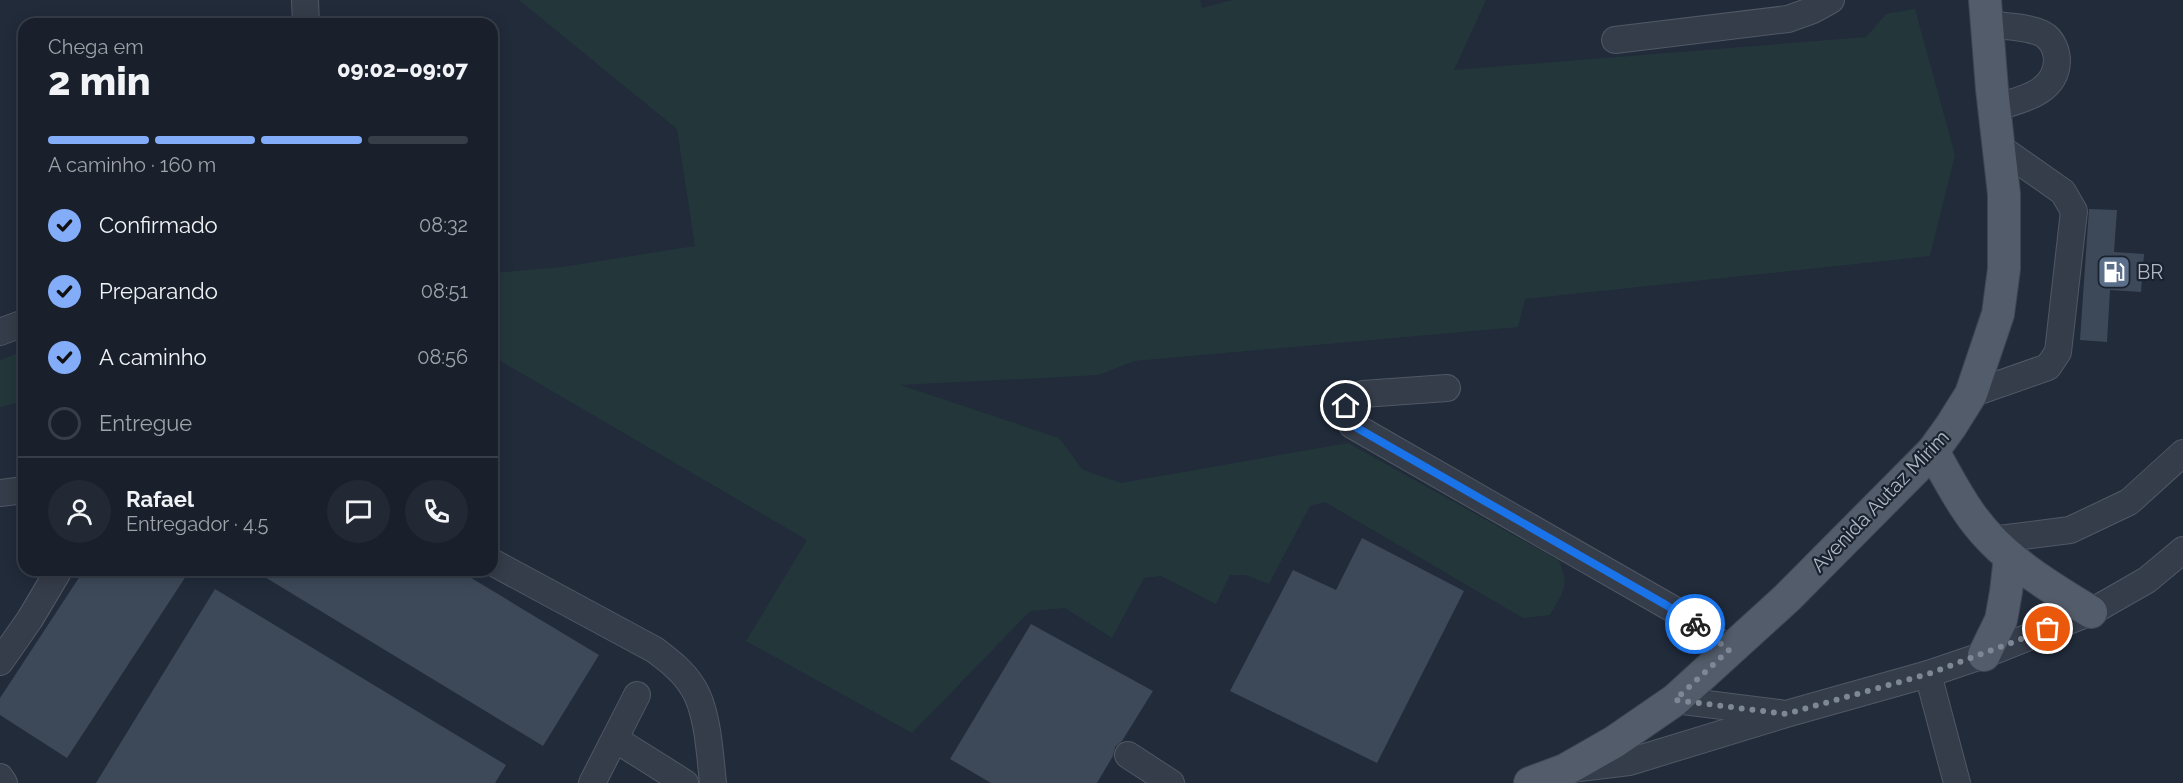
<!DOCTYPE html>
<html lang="pt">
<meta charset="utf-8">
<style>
body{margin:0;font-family:Raleway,sans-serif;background:#222834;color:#f1f3f6;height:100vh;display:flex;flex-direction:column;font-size:22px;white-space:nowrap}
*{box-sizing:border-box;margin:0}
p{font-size:20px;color:#9fa3a9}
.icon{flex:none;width:33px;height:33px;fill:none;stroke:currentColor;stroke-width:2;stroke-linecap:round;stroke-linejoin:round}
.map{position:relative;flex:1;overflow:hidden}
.side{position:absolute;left:18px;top:18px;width:480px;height:558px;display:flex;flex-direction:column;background:#19202c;border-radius:18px;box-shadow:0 3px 15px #0003,0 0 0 2px #373e48}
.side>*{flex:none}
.pin{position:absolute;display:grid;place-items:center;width:51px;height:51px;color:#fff;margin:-26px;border:3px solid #fff;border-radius:50%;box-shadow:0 2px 6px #0007}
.courier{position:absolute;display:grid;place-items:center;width:60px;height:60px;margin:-30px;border:4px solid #1a73e8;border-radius:50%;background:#fff;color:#222;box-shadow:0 2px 8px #0007}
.head em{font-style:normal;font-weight:800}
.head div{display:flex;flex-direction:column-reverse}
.head{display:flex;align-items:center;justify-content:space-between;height:102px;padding:0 30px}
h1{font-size:39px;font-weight:800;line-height:45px}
.bar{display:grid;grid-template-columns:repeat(4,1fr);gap:9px 6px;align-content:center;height:72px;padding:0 30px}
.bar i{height:8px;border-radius:4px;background:#373e48}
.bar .selected{background:#83acf9}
.bar p{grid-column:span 4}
.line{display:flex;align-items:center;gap:15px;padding:0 30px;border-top:2px solid #373e48}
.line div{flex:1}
.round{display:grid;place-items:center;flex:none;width:63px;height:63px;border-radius:32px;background:#222834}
ol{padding:0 30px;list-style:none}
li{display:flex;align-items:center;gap:18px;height:66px}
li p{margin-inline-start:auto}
li .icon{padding:6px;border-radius:50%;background:#83acf9;color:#111;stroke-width:4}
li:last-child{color:#9fa3a9}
li i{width:33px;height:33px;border:3px solid #373e48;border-radius:50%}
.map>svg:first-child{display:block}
.green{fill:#23373b}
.building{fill:#3d4959}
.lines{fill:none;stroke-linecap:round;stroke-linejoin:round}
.minor-casing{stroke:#505865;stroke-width:28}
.major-casing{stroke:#3e4653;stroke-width:34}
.minor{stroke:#353d4a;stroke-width:26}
.major{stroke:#535c6a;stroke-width:32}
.done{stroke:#7e8795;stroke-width:6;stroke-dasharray:0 10.8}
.route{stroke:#1a73e8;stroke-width:8}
.labels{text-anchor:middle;stroke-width:4.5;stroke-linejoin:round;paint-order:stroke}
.poi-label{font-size:20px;fill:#b0b8c6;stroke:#1a222f;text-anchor:start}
.street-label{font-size:20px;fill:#b0b8c6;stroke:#1a222f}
</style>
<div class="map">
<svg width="2183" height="783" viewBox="0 0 2183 783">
<rect width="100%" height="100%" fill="#212b3a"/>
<!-- green -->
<g class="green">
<path d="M519 0H1200L1202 8 1233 0H1486L1454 70 1866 37 1886 14 1915 9 1955 155 1930 256 1525 299 1518 327 1134 361 1099 375 900 385 1059 438 1083 470 1121 483 1348 443 1558 560C1571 585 1563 592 1550 615L1523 618 1325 502 1310 506 1269 584 1245 575H1230L1216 604 1161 576 1144 578 1112 638 1065 608 1030 611 912 733 746 641 807 540 492 356V273L562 267 695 246 677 129Z"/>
<path d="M24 351V401L0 407V360Z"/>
</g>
<!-- building -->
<g class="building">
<path d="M2089 209 2117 210 2114 252 2144 254 2141 292 2110 290 2107 342 2080 340Z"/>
<path d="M1362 538 1464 591 1377 763 1230 691 1293 570 1336 590Z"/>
<path d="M84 570H190L67 758 0 715V698Z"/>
<path d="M253 570H458L599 655 543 746Z"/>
<path d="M215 589 506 765 495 783H96Z"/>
<path d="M1031 624 1153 691 1122 741 1115 747 1113 756 1097 783H991L950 759Z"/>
</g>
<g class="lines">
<!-- minor casing -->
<g class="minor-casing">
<g id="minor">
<path d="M305 0 306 24"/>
<path d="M1987 24C2002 26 2035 27 2046 36 2053 42 2057 52 2057 61 2056 94 2019 100 1994 108"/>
<path d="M1615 40 1788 19 1813 10 1831 0"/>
<path d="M0 332 24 323"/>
<path d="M1447 388 1363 394 1354 398 1346 406V415L1352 425 1685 616 1729 650"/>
<path d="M1971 394 2048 367 2058 352 2074 211 2063 192 1999 147"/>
<path d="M0 493 24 490"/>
<path d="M1991 540 2070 530 2129 502 2183 453"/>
<path d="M492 562 655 650C668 660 683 671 692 686 708 709 710 756 713 783"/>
<path d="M0 662 30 619 59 570"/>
<path d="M1928 674 1957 783"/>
<path d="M1675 700 1779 713"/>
<path d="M615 739 685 783"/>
<path d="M1128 755 1171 783"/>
<path d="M1571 769 1629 762 1786 714 1928 674 1984 655 2091 612 2147 580 2183 550"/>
<path d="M0 777 4 783"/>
<path d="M592 783 637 695"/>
</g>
</g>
<!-- major casing -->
<g class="major-casing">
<g id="major">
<path d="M1933 451C1944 471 1955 492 1968 511 1998 556 2046 585 2091 612"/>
<path d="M1984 655 2001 620 2006 592 2010 557"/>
<path d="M1530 783 1565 770 1614 742 1675 700 1787 598 1933 451 1951 426 1971 394 1998 314 2004 269V194L1992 89 1985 0"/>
</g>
</g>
<!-- minor -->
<use href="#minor" class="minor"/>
<!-- major -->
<use href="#major" class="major"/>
</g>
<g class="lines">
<!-- done -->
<path class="done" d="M1695 624 1729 650 1675 700 1786 714 1928 674 2048 629"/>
<!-- route -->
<path class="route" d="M1346 406V415L1352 425 1666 605 1695 624"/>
</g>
<!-- icons -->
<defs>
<g id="fuel-square" transform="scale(1.725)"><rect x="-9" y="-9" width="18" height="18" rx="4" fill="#5c6f8a" stroke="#1a222f"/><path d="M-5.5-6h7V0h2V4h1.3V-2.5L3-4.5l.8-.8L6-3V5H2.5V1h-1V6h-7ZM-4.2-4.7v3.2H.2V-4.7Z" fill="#fff"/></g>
</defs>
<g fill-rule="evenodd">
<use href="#fuel-square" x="2114" y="272"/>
</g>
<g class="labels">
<!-- poi labels -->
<g class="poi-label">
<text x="2137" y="279">BR</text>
</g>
<!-- street labels -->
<g class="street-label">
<text transform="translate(1880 501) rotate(-46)" y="7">Avenida Autaz Mirim</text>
</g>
</g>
</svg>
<div class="pin" style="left:2048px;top:629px;background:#ea580c"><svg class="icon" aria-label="bag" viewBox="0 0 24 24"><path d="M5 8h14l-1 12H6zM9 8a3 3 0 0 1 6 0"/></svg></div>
<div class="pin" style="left:1346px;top:406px;background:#1f2937"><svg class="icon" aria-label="home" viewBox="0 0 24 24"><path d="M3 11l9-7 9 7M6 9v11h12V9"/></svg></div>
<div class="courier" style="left:1695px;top:624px"><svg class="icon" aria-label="bike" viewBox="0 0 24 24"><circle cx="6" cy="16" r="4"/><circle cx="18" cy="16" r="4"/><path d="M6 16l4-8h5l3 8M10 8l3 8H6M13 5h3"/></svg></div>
<section class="side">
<div class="head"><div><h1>2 min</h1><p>Chega em</p></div><em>09:02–09:07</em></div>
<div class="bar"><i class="selected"></i><i class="selected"></i><i class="selected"></i><i></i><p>A caminho · 160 m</p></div>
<ol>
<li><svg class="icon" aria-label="check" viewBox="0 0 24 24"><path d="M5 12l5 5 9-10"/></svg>Confirmado<p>08:32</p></li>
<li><svg class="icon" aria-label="check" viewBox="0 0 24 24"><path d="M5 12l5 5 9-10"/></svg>Preparando<p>08:51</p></li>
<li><svg class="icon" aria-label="check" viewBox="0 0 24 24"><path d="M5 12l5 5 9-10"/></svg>A caminho<p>08:56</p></li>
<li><i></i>Entregue</li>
</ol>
<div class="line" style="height:108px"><a class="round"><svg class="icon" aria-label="person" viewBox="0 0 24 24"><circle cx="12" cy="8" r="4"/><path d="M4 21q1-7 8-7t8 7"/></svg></a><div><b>Rafael</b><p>Entregador · 4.5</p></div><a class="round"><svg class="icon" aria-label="chat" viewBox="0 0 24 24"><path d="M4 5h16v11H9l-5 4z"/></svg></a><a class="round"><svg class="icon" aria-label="phone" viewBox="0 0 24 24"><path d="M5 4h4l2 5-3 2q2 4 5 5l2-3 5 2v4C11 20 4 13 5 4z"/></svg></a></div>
</section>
</div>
